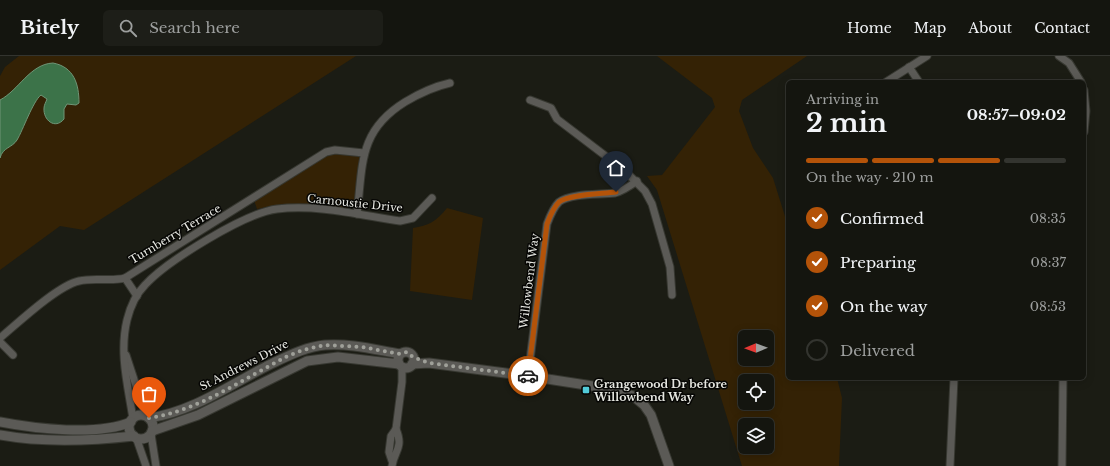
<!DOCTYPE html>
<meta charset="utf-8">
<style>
body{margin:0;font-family:"Libre Baskerville",serif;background:#1d1e18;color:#f1f3f6;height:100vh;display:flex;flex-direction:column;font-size:15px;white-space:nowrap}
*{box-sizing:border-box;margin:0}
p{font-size:13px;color:#9d9f9e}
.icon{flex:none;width:22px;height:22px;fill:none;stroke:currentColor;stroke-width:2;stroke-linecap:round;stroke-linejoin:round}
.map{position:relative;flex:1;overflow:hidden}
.drawer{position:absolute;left:786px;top:24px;width:300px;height:300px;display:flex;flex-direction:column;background:#14150f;border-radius:6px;box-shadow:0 2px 10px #0003,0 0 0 1px #33342f}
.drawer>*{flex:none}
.needle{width:26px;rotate:269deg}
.controls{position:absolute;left:738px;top:274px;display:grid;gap:8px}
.controls a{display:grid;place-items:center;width:36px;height:36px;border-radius:6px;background:#14150f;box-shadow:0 2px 10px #0003,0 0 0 1px #33342f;font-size:20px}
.pin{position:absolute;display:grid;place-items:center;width:34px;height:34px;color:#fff;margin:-41px -17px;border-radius:50% 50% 50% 0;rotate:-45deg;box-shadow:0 0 4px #0007}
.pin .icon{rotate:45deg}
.courier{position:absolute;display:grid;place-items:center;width:40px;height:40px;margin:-20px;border:3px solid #b45309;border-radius:50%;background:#fff;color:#222;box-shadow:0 1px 5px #0007}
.headline em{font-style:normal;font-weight:800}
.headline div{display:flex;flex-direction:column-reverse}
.headline{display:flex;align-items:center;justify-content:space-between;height:68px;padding:0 20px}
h1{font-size:26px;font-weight:800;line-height:30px}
.bar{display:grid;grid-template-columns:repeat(4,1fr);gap:6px 4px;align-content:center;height:48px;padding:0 20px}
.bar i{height:5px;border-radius:3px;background:#33342f}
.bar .active{background:#b45309}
.bar p{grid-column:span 4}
ol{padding:0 20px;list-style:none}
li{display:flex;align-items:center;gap:12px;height:44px}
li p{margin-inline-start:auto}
li .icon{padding:4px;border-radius:50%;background:#b45309;color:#fff;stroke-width:4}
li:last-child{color:#9d9f9e}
li i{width:22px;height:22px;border:2px solid #33342f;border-radius:50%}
header{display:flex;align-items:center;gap:24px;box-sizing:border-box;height:56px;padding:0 20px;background:#14150f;border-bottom:1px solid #33342f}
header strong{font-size:19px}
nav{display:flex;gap:22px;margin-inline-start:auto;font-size:14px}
.search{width:280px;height:36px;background:#1d1e18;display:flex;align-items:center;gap:10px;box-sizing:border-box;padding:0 14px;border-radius:6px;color:#9d9f9e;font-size:15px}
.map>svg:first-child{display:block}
.green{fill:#342205;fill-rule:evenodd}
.water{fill:#3c7349;stroke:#6f9677}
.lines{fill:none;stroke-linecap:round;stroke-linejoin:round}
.minor-casing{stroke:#373831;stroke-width:9}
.tertiary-casing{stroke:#373831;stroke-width:11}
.minor{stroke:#5b5a56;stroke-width:7}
.tertiary{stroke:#5b5a56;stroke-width:9}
.done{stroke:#9fa099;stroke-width:4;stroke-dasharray:0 7.2}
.route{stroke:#b45309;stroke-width:5}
.poi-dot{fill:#52cbd8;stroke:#060604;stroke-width:1.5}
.labels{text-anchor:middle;stroke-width:3;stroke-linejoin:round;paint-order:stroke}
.street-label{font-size:11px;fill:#e6e7e1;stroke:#060604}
.poi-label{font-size:11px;font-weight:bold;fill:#e6e7e1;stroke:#060604;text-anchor:start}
</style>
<header>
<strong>Bitely</strong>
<div class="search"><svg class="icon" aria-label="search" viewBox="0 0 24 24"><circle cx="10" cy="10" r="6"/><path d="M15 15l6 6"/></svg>Search here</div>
<nav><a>Home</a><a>Map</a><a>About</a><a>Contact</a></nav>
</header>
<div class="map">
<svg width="1110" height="410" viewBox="0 0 1110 410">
<rect width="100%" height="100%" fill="#1b1c14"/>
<!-- green -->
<g class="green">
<path d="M19 0H356L84 174 60 170 0 214V20L5 11Z"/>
<path d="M657 0H807L742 44 739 55 753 92 773 122 788 170V322H837L842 342 839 410H742L657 134 647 120 662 119 715 51 712 42ZM745 281H767V303H745ZM745 325H767V347H745ZM745 369H767V391H745Z"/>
<path d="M333 95 359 98 360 103 354 147 351 151 347 152C316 148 288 146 257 153L254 144Z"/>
<path d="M447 152 483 162 472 244 410 235 413 172C428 170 437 165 447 152Z"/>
</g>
<!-- water -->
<path class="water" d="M53 7C74 11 79 28 79 47L76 49 67 48 64 53V63C55 74 43 64 44 52 44 49 46 46 47 43L41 39C33 45 23 74 17 84 12 92 3 91 0 102V44C19 34 30 8 53 7Z"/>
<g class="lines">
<!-- minor casing -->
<g class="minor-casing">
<g id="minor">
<path d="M1059 0 1069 7 1081 26"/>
<path d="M909 11 919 26"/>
<path d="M886 26 927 0"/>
<path d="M1084 34 1086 55 1084 76"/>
<path d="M530 44 551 52 557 63 624 114 645 135 652 148 670 211 672 239"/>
<path d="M357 158C363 109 358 75 405 46 420 37 432 31 450 27"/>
<path d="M125 222 137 240"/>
<path d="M0 282C18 267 57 230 79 225 95 221 110 226 125 222L326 96 335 94 364 97"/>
<path d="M0 286 13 299"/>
<path d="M126 299 146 360"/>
<path d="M528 320 547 168C550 160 553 152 559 146 571 137 600 139 615 137 623 135 630 130 637 125"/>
<path d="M133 363C128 330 119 297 127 264 130 252 136 238 145 229 167 205 245 157 277 153 317 148 360 159 400 165L413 162 432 142"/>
<path d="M151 378 156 410"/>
<path d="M136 381 146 410"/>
<path d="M392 405 389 396 391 380 396 373 402 326V310"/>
<path d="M392 410C394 395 404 392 396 373"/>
<path d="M950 410 954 322"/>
<path d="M1062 410 1063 322"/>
</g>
</g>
<!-- tertiary casing -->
<g class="tertiary-casing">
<g id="tertiary">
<circle cx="406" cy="304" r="8"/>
<path d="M412 308 429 307 528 320 612 333 633 340 644 349 651 359 669 410"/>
<circle cx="141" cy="371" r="12"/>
<path d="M149 362C193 356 231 328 271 308 288 300 305 291 325 289 350 287 376 294 400 298"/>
<path d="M0 366C36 373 97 380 131 366"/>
<path d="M152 375 198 359 307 305 338 301 399 308"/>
<path d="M0 379C44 387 90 385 134 380"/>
</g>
</g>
<!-- minor -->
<use href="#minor" class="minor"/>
<!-- tertiary -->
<use href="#tertiary" class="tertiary"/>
</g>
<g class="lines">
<!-- done -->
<path class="done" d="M149 362C199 355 244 322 288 300L303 294 325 289 362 291 400 298 407 296 413 301 429 307 528 320"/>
<!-- route -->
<path class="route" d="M528 320 547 168C550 160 553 152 559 146 570 138 602 138 616 136"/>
</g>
<!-- markers -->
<rect class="poi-dot" x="582" y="330" width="8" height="8" rx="2"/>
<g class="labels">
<!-- street labels -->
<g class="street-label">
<text transform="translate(355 147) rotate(6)" y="4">Carnoustie Drive</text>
<text transform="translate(175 178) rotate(-31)" y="4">Turnberry Terrace</text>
<text transform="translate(529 225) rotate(-83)" y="4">Willowbend Way</text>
<text transform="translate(244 309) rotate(-27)" y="4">St Andrews Drive</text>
</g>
<!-- poi labels -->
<g class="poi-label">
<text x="594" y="332">Grangewood Dr before<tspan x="594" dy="13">Willowbend Way</tspan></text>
</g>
</g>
</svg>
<div class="controls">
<a><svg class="needle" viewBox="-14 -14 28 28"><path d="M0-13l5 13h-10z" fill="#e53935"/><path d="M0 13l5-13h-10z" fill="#9d9f9e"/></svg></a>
<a><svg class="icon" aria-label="locate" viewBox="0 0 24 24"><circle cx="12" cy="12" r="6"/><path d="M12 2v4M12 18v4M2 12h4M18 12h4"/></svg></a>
<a><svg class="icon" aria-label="layers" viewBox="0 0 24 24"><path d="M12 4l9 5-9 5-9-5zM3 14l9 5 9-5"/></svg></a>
</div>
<div class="pin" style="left:149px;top:362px;background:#ea580c"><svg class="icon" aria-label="bag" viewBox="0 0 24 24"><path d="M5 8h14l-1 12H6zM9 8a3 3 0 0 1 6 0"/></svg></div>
<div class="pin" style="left:616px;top:136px;background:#1f2937"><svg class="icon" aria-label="home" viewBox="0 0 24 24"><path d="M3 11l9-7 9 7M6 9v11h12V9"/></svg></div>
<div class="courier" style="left:528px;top:320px"><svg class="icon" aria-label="car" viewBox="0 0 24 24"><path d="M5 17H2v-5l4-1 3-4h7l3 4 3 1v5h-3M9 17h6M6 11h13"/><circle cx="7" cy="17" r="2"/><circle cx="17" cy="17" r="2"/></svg></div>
<section class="drawer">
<div class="headline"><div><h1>2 min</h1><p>Arriving in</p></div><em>08:57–09:02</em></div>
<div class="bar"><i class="active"></i><i class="active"></i><i class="active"></i><i></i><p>On the way · 210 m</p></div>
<ol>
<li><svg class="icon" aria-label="check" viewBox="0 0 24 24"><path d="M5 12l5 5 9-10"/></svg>Confirmed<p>08:35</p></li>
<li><svg class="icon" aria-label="check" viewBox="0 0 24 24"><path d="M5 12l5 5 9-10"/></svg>Preparing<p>08:37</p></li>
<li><svg class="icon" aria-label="check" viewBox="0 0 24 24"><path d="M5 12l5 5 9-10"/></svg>On the way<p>08:53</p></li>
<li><i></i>Delivered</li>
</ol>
</section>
</div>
